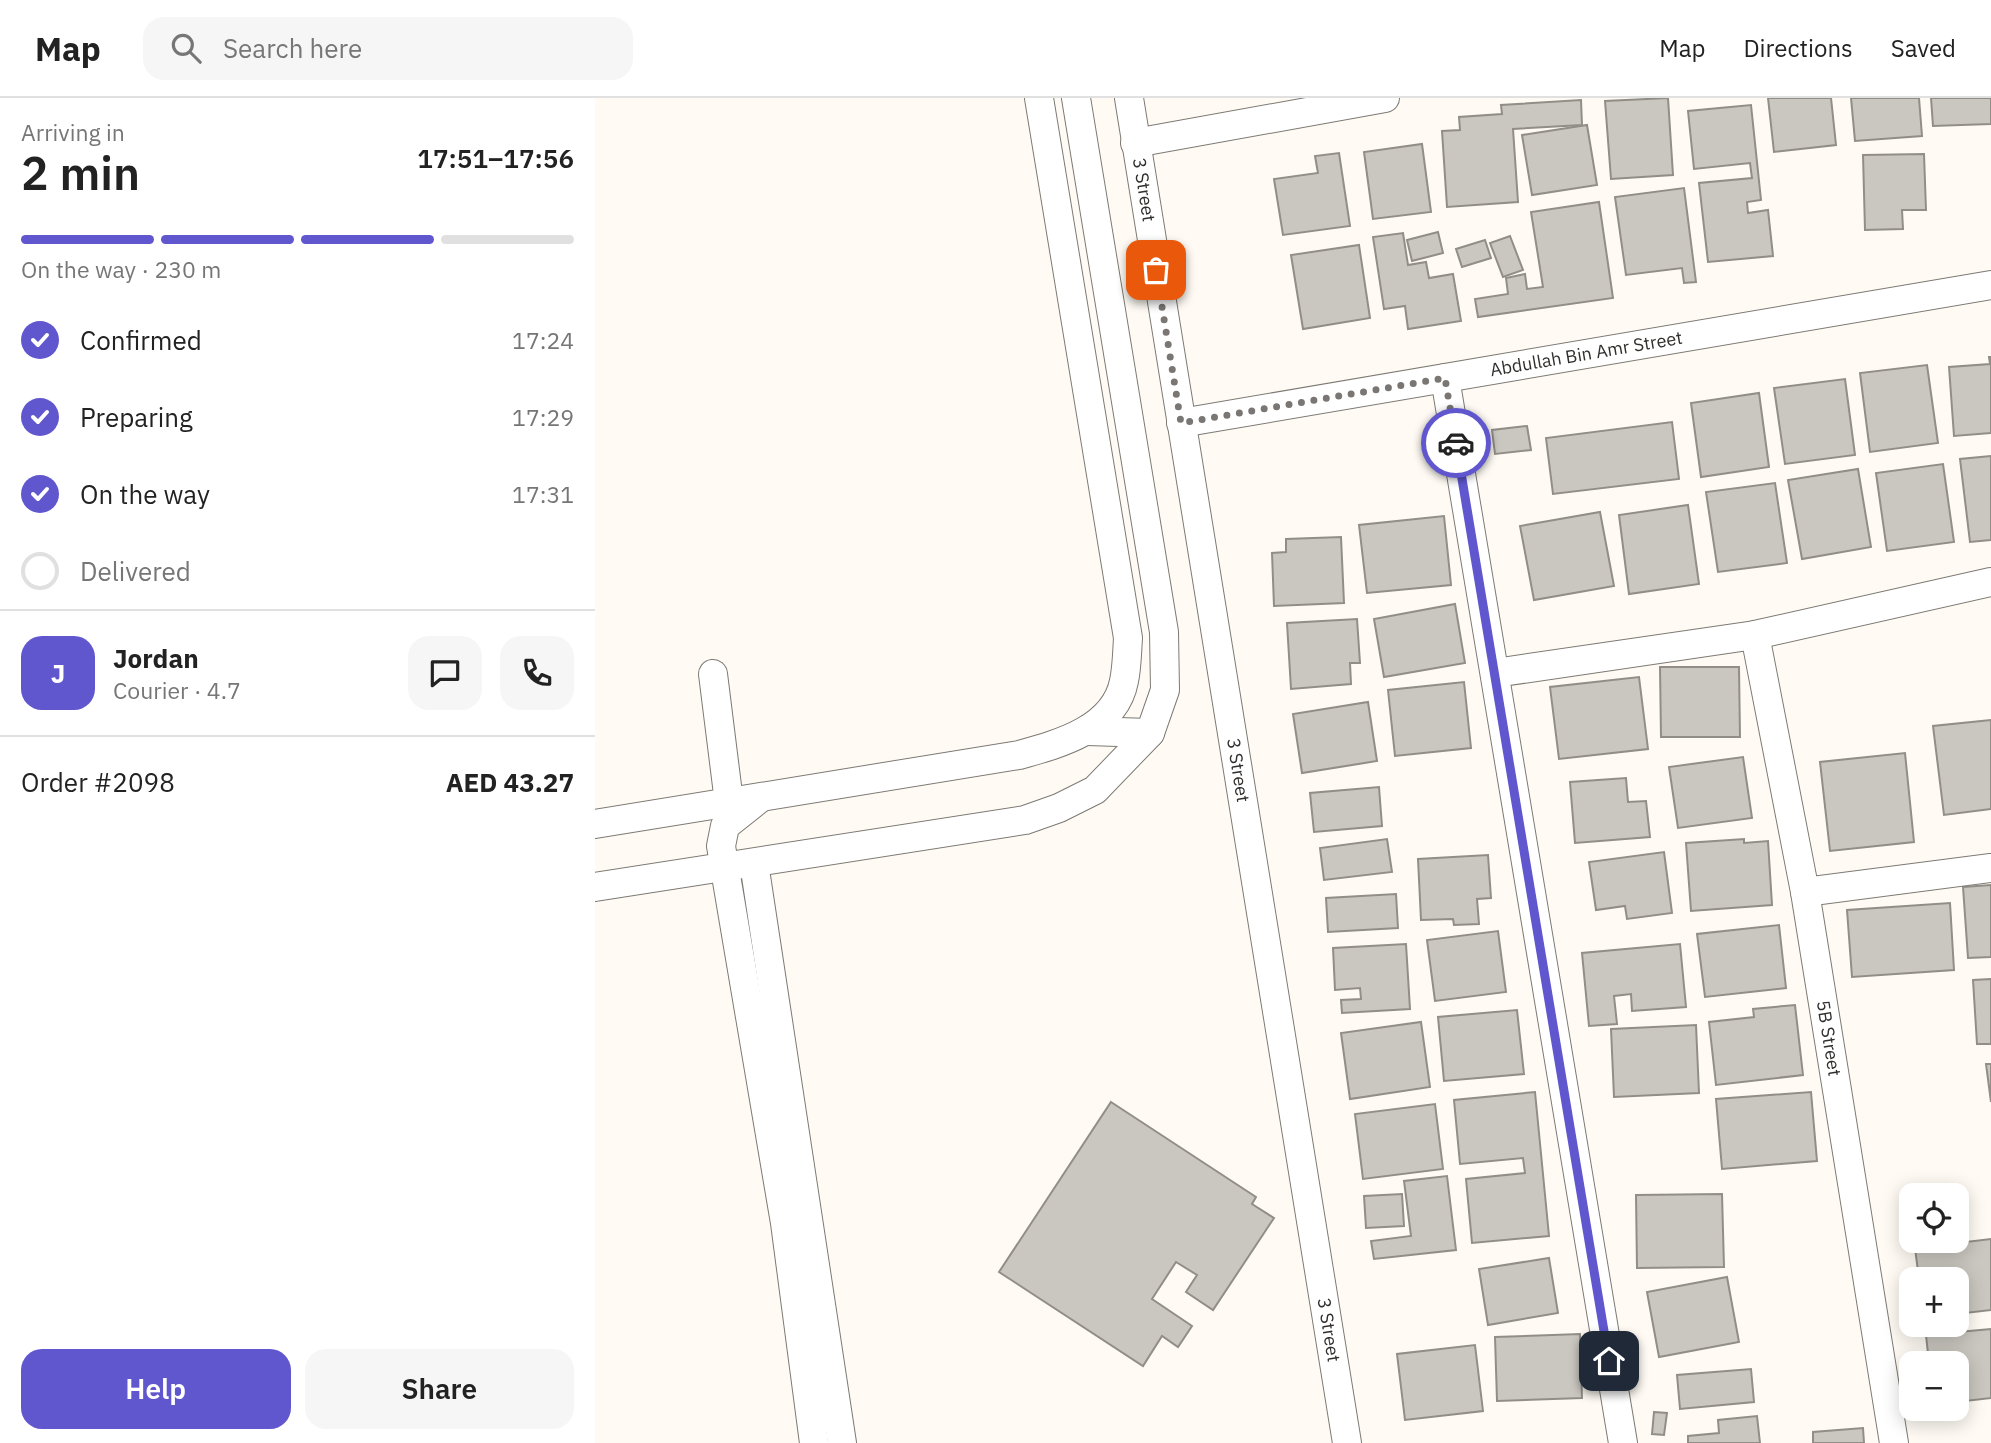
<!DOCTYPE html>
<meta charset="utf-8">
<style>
body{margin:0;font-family:"IBM Plex Sans",sans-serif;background:#f6f6f6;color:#222;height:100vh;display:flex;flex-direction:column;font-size:26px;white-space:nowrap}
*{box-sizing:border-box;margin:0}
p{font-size:23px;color:#767676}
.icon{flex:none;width:38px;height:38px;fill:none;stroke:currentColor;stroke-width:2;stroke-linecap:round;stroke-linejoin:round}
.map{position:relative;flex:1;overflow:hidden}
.sheet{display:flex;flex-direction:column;background:#fff;width:595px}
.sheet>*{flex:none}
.fabs{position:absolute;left:1304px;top:1085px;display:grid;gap:14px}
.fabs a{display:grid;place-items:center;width:70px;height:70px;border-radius:14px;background:#fff;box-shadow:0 4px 18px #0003;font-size:35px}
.pin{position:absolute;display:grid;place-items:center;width:60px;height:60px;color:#fff;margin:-30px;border-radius:14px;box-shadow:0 4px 10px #0006}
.courier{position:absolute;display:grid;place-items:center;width:70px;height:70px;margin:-35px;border:5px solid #6057cf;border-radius:50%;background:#fff;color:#222;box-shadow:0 2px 9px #0007}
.summary em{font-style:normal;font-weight:600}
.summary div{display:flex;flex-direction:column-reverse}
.summary{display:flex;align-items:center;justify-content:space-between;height:119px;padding:0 21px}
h1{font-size:46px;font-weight:600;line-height:52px}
.bar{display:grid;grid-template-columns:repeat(4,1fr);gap:10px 7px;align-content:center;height:84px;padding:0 21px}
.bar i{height:9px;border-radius:5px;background:#e0e0e0}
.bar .on{background:#6057cf}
.bar p{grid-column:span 4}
.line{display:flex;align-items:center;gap:18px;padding:0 21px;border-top:2px solid #e0e0e0}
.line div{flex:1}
.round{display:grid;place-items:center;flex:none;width:74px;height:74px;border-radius:21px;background:#f6f6f6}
ol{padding:0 21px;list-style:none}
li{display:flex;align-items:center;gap:21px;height:77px}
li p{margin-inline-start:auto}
li .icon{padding:7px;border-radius:50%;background:#6057cf;color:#fff;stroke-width:4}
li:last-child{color:#767676}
li i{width:38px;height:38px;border:4px solid #e0e0e0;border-radius:50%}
.action{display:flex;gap:14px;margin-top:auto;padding:14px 21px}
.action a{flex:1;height:80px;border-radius:21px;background:#6057cf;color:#fff;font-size:28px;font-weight:600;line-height:80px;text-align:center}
.action a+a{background:#f6f6f6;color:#222}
header{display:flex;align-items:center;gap:42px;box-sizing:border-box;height:98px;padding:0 35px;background:#fff;border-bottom:2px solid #e0e0e0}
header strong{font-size:33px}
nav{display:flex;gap:38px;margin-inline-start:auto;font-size:24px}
.search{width:490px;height:63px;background:#f6f6f6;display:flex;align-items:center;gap:18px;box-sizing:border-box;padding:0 24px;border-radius:21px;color:#767676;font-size:26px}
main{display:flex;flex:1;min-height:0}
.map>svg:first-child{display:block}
.building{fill:#cac7c0;stroke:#918e88;stroke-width:2}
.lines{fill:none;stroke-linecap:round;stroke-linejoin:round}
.minor-casing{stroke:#7d7a74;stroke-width:30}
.minor{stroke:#fff;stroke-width:28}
.done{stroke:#797673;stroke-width:7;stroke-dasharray:0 12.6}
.route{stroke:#6057cf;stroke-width:9}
.labels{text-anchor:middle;stroke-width:6;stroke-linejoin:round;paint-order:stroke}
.street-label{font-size:18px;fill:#312f2d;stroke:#fffbf4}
</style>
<header>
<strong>Map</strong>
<div class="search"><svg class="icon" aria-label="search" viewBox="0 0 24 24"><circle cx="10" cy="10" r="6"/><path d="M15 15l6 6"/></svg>Search here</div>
<nav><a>Map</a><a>Directions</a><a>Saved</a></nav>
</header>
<main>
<section class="sheet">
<div class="summary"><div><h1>2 min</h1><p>Arriving in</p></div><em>17:51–17:56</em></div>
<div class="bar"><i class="on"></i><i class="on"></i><i class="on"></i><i></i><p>On the way · 230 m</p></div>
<ol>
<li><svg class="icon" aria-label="check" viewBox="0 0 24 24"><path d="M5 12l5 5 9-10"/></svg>Confirmed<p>17:24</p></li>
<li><svg class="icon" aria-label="check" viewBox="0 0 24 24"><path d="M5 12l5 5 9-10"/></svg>Preparing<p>17:29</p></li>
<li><svg class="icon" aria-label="check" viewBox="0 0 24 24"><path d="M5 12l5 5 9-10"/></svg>On the way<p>17:31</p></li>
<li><i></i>Delivered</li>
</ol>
<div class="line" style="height:126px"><b class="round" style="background:#6057cf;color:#fff">J</b><div><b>Jordan</b><p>Courier · 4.7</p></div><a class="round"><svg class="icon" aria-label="chat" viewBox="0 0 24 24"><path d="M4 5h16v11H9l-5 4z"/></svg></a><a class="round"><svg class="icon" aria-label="phone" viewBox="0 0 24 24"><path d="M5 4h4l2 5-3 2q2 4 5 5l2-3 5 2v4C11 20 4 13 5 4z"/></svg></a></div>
<div class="line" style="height:91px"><div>Order #2098</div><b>AED 43.27</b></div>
<div class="action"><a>Help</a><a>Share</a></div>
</section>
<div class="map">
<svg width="1396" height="1345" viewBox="0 0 1396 1345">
<rect width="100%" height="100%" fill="#fffbf4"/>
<!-- building -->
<g class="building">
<path d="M1073 0 1078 77 1016 81 1010 3Z"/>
<path d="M1173 0H1236L1241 47 1179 54Z"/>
<path d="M1256 0H1324L1327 38 1260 43Z"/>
<path d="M1336 0H1396V26L1338 28Z"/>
<path d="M986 2 987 27 918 31 923 104 852 109 847 33 865 32 864 19 907 16 906 7Z"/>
<path d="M1156 7 1166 102 1152 104 1153 115 1173 112 1178 158 1113 164 1104 85 1157 80 1155 65 1099 71 1093 13Z"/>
<path d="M992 27 1002 87 937 97 927 37Z"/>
<path d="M827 46 836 114 778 121 769 54Z"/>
<path d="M744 55 755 128 688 137 679 81 723 75 720 58Z"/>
<path d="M1329 56 1331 112H1307L1308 131 1270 132 1268 57Z"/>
<path d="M1089 90 1101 184 1089 185 1087 170 1031 177 1020 99Z"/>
<path d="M1004 104 1018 200 883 219 880 201 913 196 911 180 930 176 932 191 948 189 936 114Z"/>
<path d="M843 134 848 155 817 163 812 142Z"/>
<path d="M808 135 813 167 831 164 834 180 858 176 866 223 813 231 810 208 789 211 778 139Z"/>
<path d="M915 138 928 172 908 179 895 145Z"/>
<path d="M890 142 896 160 867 169 861 151Z"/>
<path d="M764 147 775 220 708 231 696 157Z"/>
<path d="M1394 259H1396V335L1359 338 1354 269 1395 266Z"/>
<path d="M1332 267 1343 345 1275 354 1265 275Z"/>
<path d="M1250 281 1260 357 1190 366 1179 290Z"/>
<path d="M1164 295 1174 369 1106 379 1096 305Z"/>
<path d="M1077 324 1084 381 958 396 951 340Z"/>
<path d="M932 328 936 352 900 356 897 332Z"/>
<path d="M1396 358V442L1375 444 1365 361Z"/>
<path d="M1348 366 1359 444 1292 453 1281 375Z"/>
<path d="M1263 371 1276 449 1207 461 1193 382Z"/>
<path d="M1180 385 1192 465 1123 474 1111 394Z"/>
<path d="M1093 407 1104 486 1034 496 1024 417Z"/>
<path d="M1005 414 1019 488 939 502 925 428Z"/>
<path d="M849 418 856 487 772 495 764 427Z"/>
<path d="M746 439 749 505 679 508 677 455 691 454V441Z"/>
<path d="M860 506 870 565 789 579 779 521Z"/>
<path d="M762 521 765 565H755L756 586 696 591 692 525Z"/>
<path d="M1065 569H1144L1145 639H1066Z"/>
<path d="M1044 579 1053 651 964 661 955 589Z"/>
<path d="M869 584 876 650 800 658 793 592Z"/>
<path d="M773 604 782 663 707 675 698 616Z"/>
<path d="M1396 622V711L1349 717 1338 628Z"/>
<path d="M1310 655 1319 744 1235 753 1225 664Z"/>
<path d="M1148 659 1157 720 1083 730 1074 669Z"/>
<path d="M1031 680 1033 704 1051 703 1055 739 980 745 975 684Z"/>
<path d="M784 689 787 728 719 734 715 695Z"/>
<path d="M792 741 797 774 729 782 725 750Z"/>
<path d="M1149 741V745L1173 743 1177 807 1096 813 1091 745Z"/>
<path d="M1069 754 1077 815 1032 821 1030 808 1001 812 994 764Z"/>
<path d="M893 757 896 800 882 801 884 826 859 827 858 821 826 822 823 761Z"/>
<path d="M1396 787V859L1373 860 1368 789Z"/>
<path d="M801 796 803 830 733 834 731 800Z"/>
<path d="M1355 805 1359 872 1257 879 1252 812Z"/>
<path d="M1184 827 1191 890 1110 899 1102 836Z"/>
<path d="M903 833 911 894 840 903 832 842Z"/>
<path d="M811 846 815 911 747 915 746 902 766 901 765 890 740 892 738 850Z"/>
<path d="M1085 846 1091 909 1037 913 1036 896 1019 898 1022 926 994 928 987 855Z"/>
<path d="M1396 881V946H1382L1378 882Z"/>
<path d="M1200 907 1208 977 1121 987 1114 924 1159 919 1158 911Z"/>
<path d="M922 912 929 976 849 983 843 919Z"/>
<path d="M826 924 835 989 755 1001 746 935Z"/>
<path d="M1101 927 1104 995 1019 999 1016 931Z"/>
<path d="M1391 966H1396V1004Z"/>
<path d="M940 994 954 1138 877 1145 871 1081 930 1075 928 1060 865 1066 859 1002Z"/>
<path d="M1216 994 1222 1063 1127 1071 1121 1001Z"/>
<path d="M516 1004 661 1099 657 1106 679 1120 618 1212 591 1194 602 1177 581 1164 557 1201 597 1228 583 1249 567 1238 548 1268 404 1174Z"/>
<path d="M840 1006 848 1071 768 1081 760 1016Z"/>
<path d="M852 1078 861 1152 779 1161 776 1143 816 1138 809 1083Z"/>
<path d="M807 1096 809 1128 771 1130 769 1098Z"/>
<path d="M1127 1096 1129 1169 1042 1170 1041 1097Z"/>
<path d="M1396 1141V1212L1362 1216V1181H1324L1320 1150Z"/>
<path d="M954 1160 963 1215 893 1227 884 1171Z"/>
<path d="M1132 1179 1144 1244 1064 1259 1052 1194Z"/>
<path d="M1396 1231V1300L1362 1304V1265H1334L1331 1237Z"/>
<path d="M985 1236 987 1300 902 1303 900 1239Z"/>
<path d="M880 1247 888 1313 810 1322 802 1256Z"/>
<path d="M1156 1271 1159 1304 1085 1311 1082 1277Z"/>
<path d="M1059 1314 1072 1315 1069 1337 1057 1336Z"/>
<path d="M1162 1318 1165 1345H1093V1338L1124 1335 1123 1322Z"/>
<path d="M1268 1330 1269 1345H1218V1334Z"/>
</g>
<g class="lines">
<!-- minor casing -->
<g class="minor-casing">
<g id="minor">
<path id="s1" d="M534 0 752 1345"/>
<path d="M540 45 790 0"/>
<path d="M850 280 1028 1345"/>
<path id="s2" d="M586 325 1396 187"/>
<path id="s3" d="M1160 537 1210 794 1299 1345"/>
<path d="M900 575 1160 537 1396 484"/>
<path d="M118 576 134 704"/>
<path d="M492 633 555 635"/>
<path d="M164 701 130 728 126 748 190 1125 219 1345"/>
<path d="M0 726 424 657C464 646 520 631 529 583 532 569 532 554 533 540L444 0"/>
<path d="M159 765 247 1345"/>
<path d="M0 789 430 722 464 710 500 692 555 635 570 592 569 534 481 0"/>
<path d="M1210 794 1396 770"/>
</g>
</g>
<!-- minor -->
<use href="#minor" class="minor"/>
</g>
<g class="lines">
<!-- done -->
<path class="done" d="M561 172 586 325 850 280 861 345"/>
<!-- route -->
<path class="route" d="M861 345 1014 1263"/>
</g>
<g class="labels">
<!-- street labels -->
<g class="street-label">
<text dy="6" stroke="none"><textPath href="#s1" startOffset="93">3 Street</textPath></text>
<text dy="6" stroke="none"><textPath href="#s2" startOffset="411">Abdullah Bin Amr Street</textPath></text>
<text dy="6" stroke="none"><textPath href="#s1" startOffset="681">3 Street</textPath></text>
<text dy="6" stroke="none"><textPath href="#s3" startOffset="410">5B Street</textPath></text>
<text dy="6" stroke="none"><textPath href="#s1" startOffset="1248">3 Street</textPath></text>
</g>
</g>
</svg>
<div class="fabs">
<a><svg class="icon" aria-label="locate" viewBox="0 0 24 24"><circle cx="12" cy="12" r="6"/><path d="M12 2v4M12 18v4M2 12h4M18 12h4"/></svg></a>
<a>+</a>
<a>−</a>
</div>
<div class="pin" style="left:561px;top:172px;background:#ea580c"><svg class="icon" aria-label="bag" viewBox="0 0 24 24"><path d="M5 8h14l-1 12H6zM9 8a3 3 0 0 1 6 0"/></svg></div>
<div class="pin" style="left:1014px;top:1263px;background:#1f2937"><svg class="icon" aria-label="home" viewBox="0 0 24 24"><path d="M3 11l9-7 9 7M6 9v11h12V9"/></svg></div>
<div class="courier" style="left:861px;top:345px"><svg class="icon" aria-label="car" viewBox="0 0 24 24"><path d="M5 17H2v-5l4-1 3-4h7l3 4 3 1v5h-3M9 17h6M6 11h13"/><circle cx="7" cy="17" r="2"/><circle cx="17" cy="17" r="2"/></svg></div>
</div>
</main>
